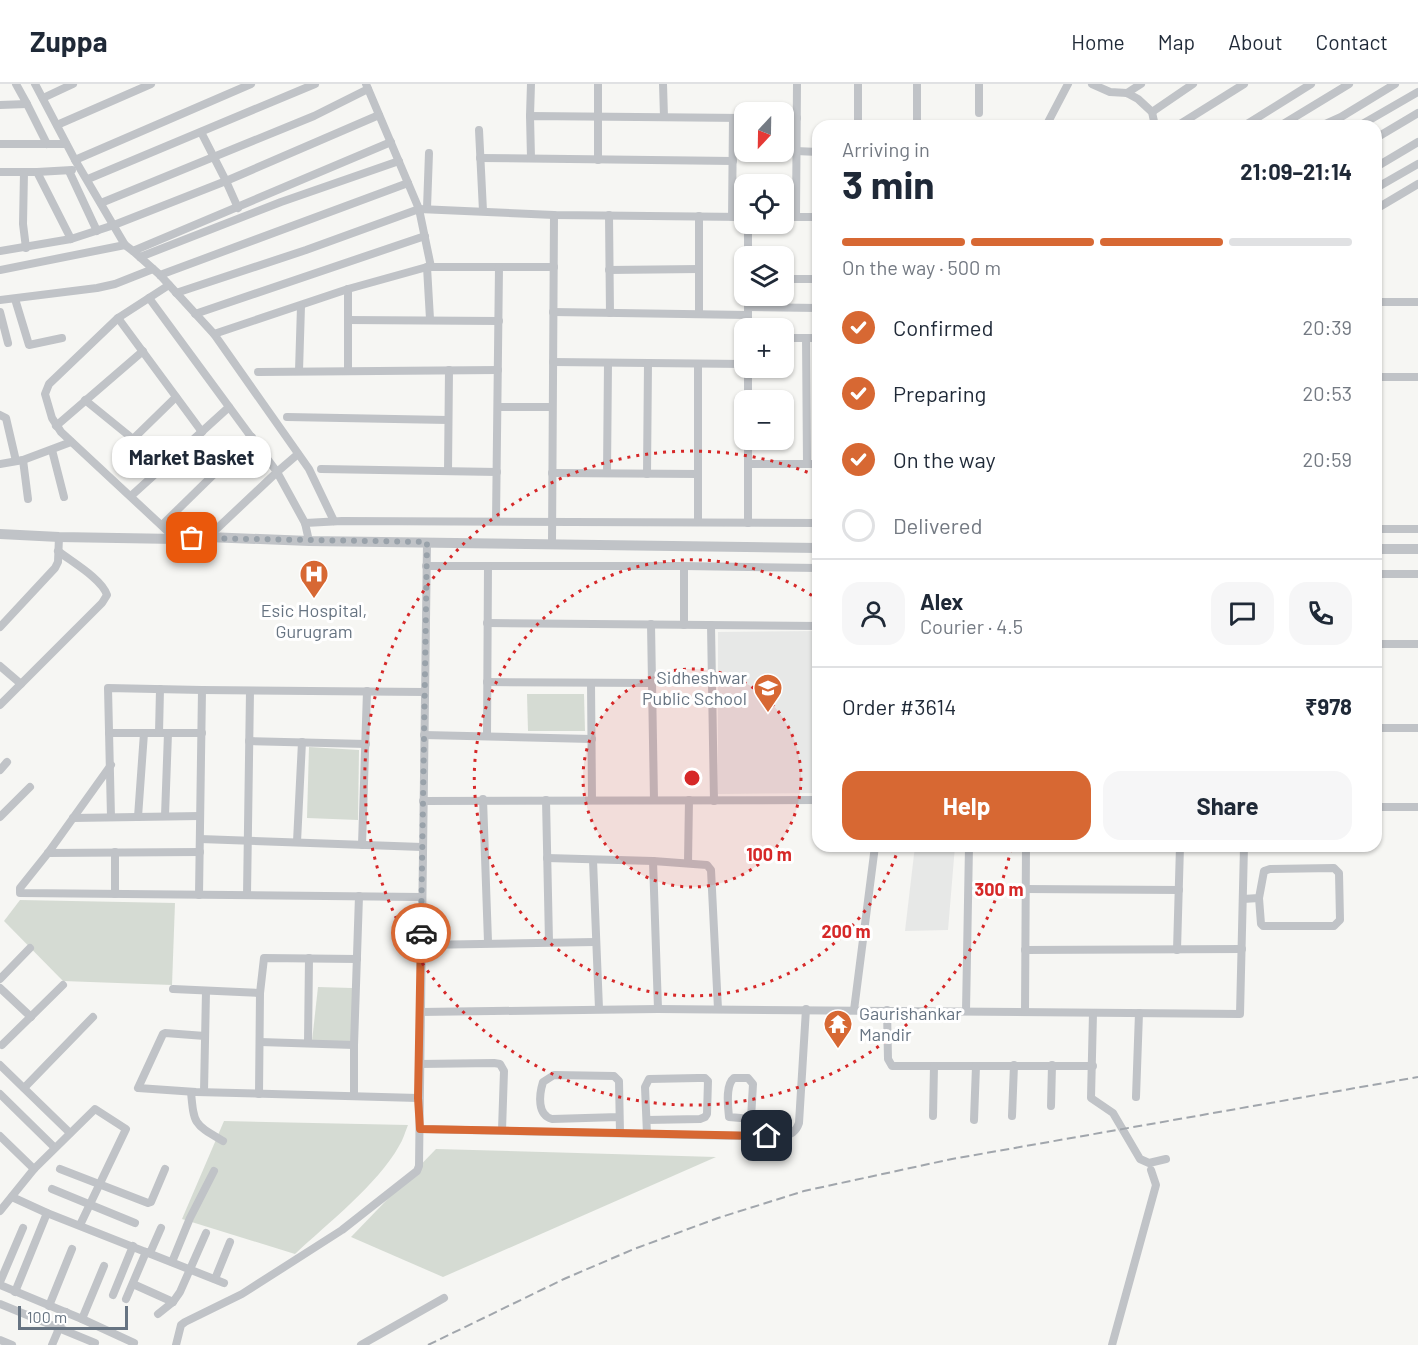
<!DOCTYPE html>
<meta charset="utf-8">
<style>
body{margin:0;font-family:Barlow,sans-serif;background:#f6f6f7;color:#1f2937;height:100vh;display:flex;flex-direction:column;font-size:22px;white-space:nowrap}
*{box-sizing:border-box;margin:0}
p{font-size:20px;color:#747a83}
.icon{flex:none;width:33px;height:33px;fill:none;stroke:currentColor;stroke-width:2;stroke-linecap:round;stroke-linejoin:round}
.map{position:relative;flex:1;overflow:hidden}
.sheet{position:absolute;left:812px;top:36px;width:570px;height:732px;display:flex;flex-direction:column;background:#fff;border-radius:18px;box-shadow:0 2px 4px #0004}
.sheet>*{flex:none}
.needle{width:39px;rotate:202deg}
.fabs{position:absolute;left:734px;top:18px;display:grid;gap:12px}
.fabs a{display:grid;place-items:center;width:60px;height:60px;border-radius:12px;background:#fff;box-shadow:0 2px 4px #0004;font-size:30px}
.scale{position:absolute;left:18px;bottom:15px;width:110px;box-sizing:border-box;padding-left:6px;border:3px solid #677482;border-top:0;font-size:16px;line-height:21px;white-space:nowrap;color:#677482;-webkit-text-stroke:4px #fff;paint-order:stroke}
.pin{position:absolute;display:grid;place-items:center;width:51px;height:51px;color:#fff;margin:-26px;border-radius:12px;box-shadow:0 3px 9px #0006}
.courier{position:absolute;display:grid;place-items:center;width:60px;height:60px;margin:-30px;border:4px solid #d76833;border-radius:50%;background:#fff;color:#222;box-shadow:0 2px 8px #0007}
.bubble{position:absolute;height:42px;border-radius:18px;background:#fff;box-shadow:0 2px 4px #0004;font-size:20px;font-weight:700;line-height:42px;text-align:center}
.overview em{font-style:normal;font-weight:700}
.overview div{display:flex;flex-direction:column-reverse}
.overview{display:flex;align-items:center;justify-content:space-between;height:102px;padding:0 30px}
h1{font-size:39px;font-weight:700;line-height:45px}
.bar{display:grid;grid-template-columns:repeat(4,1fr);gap:9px 6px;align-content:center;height:72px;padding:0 30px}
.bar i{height:8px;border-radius:4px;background:#e0e1e3}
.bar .on{background:#d76833}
.bar p{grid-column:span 4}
.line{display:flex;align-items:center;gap:15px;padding:0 30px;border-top:2px solid #e0e1e3}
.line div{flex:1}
.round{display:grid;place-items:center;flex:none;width:63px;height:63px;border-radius:18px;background:#f6f6f7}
ol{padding:0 30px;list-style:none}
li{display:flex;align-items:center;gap:18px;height:66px}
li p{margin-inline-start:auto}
li .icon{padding:6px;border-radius:50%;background:#d76833;color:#fff;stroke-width:4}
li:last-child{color:#747a83}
li i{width:33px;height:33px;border:3px solid #e0e1e3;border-radius:50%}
.primary-button{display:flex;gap:12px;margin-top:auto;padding:12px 30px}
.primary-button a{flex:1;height:69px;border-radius:18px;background:#d76833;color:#fff;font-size:24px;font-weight:700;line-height:69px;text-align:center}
.primary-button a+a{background:#f6f6f7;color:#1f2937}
header{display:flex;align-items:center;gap:36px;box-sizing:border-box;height:84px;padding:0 30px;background:#fff;border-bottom:2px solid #e0e1e3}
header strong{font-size:28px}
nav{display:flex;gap:33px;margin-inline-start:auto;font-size:21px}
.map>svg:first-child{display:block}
.built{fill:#e7e8e7}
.green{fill:#d5dbd3}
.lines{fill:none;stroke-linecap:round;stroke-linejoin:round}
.minor{stroke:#c0c3c7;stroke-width:8}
.tertiary{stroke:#c0c3c7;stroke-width:10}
.rail{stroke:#a1a6ac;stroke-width:2;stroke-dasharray:9 4.5;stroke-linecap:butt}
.done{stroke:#99a2aa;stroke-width:6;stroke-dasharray:0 10.8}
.route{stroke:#d76833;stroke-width:8}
.ring{fill:none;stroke:#d62828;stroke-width:3;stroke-dasharray:3 6}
.labels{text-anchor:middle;stroke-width:6;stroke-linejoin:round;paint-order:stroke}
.poi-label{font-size:18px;fill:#677482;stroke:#fff}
.centre{fill:#d62828;stroke:#fff;stroke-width:3}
.ring-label{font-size:18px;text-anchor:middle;font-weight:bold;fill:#d62828;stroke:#fff;stroke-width:6;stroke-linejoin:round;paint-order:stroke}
</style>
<header>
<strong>Zuppa</strong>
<nav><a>Home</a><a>Map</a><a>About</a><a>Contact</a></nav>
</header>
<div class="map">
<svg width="1418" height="1261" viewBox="0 0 1418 1261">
<rect width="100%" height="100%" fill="#f6f6f3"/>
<!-- built -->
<g class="built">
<path d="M817 547V709L718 710V548Z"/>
<path d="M915 762H955L948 846 905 847Z"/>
</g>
<!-- green -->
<g class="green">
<path d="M527 610H584L585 647H528Z"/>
<path d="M309 663 359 666 358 736 307 734Z"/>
<path d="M20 816 175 819 172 901 63 897 4 837Z"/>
<path d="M318 903 352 904V958L312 957Z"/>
<path d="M224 1037 408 1041C405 1048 403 1056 399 1062 378 1100 327 1140 295 1170L182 1135Z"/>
<path d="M436 1065 716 1073 443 1193 351 1153Z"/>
</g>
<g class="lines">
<!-- minor -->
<g class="minor">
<path d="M35 0 75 76 125 161 133 167 391 58"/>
<path d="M366 0 419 125 431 183"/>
<path d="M663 0 664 33"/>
<path d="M979 0V29"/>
<path d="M1092 0 1110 8 1127 9 1138 15 1152 28 1155 42"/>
<path d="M1127 9 1141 0"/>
<path d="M43 14 73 0"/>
<path d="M27 20 47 60"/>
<path d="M0 21 27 20 16 0"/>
<path d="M1152 28 1193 0"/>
<path d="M530 32 531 0"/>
<path d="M783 34H797"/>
<path d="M57 41 151 0"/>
<path d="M858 42V0"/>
<path d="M917 42V0"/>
<path d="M1046 42 1068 0"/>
<path d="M1177 42 1244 0"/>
<path d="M1244 42 1311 0"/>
<path d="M1280 42 1349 0"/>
<path d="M1321 42 1341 33 1395 0"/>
<path d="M1359 42 1418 8"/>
<path d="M479 46 483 127"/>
<path d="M201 48 226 97 238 124"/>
<path d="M1376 54 1418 29"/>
<path d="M0 60H66"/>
<path d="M796 67 818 68"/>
<path d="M480 74 733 77"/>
<path d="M531 74 530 32 744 34"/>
<path d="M75 76 251 0"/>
<path d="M598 76V0"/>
<path d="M1376 83 1418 58"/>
<path d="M69 87 97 147"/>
<path d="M0 88H37L71 155"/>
<path d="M24 88 23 140 26 164"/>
<path d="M37 88 72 86"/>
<path d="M88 95 315 0"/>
<path d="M1376 104 1418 80"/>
<path d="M101 119 314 32 368 5"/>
<path d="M427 124 429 69"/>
<path d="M1376 125 1418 100"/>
<path d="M609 131 610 229"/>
<path d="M732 133 733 34"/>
<path d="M783 133H818"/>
<path d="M796 133 797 0"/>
<path d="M1376 147V164"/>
<path d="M0 167 71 155 114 141 226 97 379 31"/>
<path d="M133 167 160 191 214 250 309 385 334 437"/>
<path d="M748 172V140"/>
<path d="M140 173 281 118 399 77"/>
<path d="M427 183 430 235"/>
<path d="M0 186 125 161"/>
<path d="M609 186 699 185"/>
<path d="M160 191 408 99"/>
<path d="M783 195H818"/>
<path d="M169 201 118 234 49 300 45 310 52 334 61 348 176 455"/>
<path d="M348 205V286"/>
<path d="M176 209 306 166 419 125 554 131 744 133"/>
<path d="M149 214 277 388 305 439 309 457"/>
<path d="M15 215 29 261 62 254"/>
<path d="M0 216 97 204 115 200 153 185"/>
<path d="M1376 218H1418"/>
<path d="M748 223 818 224"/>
<path d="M0 228 8 259"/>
<path d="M553 228 748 231"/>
<path d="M195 230 425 152"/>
<path d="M699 230V132"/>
<path d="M118 234 202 348"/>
<path d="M348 236 499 237"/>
<path d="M748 244V212"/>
<path d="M214 250 348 205 427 183H554"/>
<path d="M783 254H818"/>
<path d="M806 254 807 380"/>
<path d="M553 278 744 280"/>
<path d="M748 284V316"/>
<path d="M299 287 301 222"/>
<path d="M258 288 498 286"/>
<path d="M1376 293H1418"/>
<path d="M85 316 165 381"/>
<path d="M498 323H552"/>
<path d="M0 331 6 334 16 377"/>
<path d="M287 333 448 336"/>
<path d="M56 342 143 267"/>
<path d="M133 355 176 313"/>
<path d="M52 366 64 413"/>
<path d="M23 376 28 415"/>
<path d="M0 380 23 376 71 358"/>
<path d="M748 380H818"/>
<path d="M321 385 497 388"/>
<path d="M448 387 449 286"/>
<path d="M552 389 698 390"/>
<path d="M607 389 608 279"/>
<path d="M647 390 648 279"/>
<path d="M131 412 229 323"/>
<path d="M496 437 499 183"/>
<path d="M698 438V280"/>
<path d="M305 439 342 437 818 439"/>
<path d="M748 439V356"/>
<path d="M162 441 252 353"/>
<path d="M1376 445H1418"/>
<path d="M208 453 277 388 298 370"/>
<path d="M552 459 554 131"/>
<path d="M426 482H684L818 484"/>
<path d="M684 482V541"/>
<path d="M1376 490H1418"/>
<path d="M487 539 818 542"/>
<path d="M651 540 654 716"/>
<path d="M711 541 714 717"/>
<path d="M0 543 55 484 58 478 59 453"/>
<path d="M1376 560H1418"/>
<path d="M0 582 21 600"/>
<path d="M487 598 652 599"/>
<path d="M591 599 592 716"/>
<path d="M0 621 102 519 107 511C102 495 72 478 58 467"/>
<path d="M1376 644H1418"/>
<path d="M109 649H202"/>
<path d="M159 649 160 605"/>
<path d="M424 651 592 655"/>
<path d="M487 652 488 482"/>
<path d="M249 657 366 660"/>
<path d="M111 681 48 769 20 804V809L421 813"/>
<path d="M0 686 7 678"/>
<path d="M483 715 488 858"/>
<path d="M546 716 549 858"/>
<path d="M423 717 818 716"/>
<path d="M1376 723H1418"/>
<path d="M165 732 168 649"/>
<path d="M0 733 30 703"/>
<path d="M111 733 108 604 202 606 424 608"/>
<path d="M138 733 144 649"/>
<path d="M73 734 200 732"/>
<path d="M200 755 422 763"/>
<path d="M297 758 302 658"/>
<path d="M362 761 367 607"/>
<path d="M115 768V810"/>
<path d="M48 769 200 768"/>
<path d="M547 774 653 777 707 781 711 786 718 925"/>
<path d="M593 776 599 925"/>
<path d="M653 777 658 925"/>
<path d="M688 778 689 716"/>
<path d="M1026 805 1179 806"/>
<path d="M199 811 202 606"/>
<path d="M247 811 250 607"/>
<path d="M1243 815 1259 814 1261 840 1263 842H1334L1340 836 1339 789 1334 784 1270 785 1264 787 1259 814"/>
<path d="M421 861 595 858"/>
<path d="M1025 866 1242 865"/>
<path d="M1177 866 1180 762"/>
<path d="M0 895 30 864"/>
<path d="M0 904 31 933"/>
<path d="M173 905 260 909"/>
<path d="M854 926 875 762"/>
<path d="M887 926 888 975 892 982H1093"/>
<path d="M966 927 969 762"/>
<path d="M420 928 658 925 1240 930 1244 762"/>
<path d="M1025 928 1026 762"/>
<path d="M1093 929 1091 1014 1113 1029 1140 1075 1149 1079 1166 1075"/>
<path d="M205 952 165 949 163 950 138 1004 196 1008 418 1014"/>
<path d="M260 958 354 961"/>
<path d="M308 959 309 874"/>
<path d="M2 961 63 901"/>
<path d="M419 980 494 979 500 980 504 987 502 1046"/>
<path d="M0 981 70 1049"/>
<path d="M24 1004 93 933"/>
<path d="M191 1008C194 1041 194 1040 223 1057"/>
<path d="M204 1008 206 907"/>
<path d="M0 1010 54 1063"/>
<path d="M259 1010 260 909 264 874 357 875"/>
<path d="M354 1012V961L359 812"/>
<path d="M1136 1013 1139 929"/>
<path d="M1051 1022 1052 981"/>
<path d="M933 1032 934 982"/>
<path d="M1012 1032 1014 981"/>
<path d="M619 1033 552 1035C537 1031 539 1011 543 998L554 991 614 992 619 997 620 1049"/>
<path d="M647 1036 700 1035 705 1033 707 1030 708 997 705 994H698L649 995 645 1003 647 1050"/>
<path d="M974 1036 976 982"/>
<path d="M420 1045 783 1053C791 1050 796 1048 799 1039L806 925"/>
<path d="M0 1052 34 1085"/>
<path d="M750 1052 753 1000 748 994H734C725 1001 728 1022 729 1033L752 1035"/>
<path d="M60 1085 148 1119 151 1118 165 1085"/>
<path d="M52 1105 135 1139"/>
<path d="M12 1113 47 1129 224 1199"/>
<path d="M0 1127 34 1085 95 1025 126 1045 80 1141"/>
<path d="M150 1169 161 1144"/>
<path d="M172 1178 190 1134 214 1087"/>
<path d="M215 1195 230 1158"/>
<path d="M0 1198 23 1144"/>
<path d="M133 1200 173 1218"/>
<path d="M0 1201 82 1235 134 1259"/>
<path d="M15 1208 47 1129"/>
<path d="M113 1211 133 1162"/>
<path d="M126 1215 146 1168"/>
<path d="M0 1220 95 1259"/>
<path d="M49 1222 72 1165"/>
<path d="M158 1230 173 1218 180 1208 206 1149"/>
<path d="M82 1235 104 1182"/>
<path d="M0 1256 12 1261"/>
<path d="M52 1261 66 1228"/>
<path d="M176 1261 181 1241 185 1238 242 1210 342 1146 417 1087 419 1082 427 458"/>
<path d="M361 1261 444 1214"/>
<path d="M1112 1261 1156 1101 1151 1086"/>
</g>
<!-- tertiary -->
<g class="tertiary">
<path d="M0 450 59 453 176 455 208 453 309 457 818 464"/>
<path d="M1376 465H1418"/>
</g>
<!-- rail -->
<path class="rail" d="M428 1261 564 1195 634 1165 718 1134 804 1107 952 1075 1418 993"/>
</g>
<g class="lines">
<!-- done -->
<path class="done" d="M192 454 427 458 421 849"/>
<!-- route -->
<path class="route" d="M421 849 418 1014 420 1045 767 1052"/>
</g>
<!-- distance rings -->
<circle cx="692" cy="694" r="109" fill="#d62828" fill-opacity=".12"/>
<g class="ring">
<circle cx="692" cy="694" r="109"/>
<path d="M899 763A218 218 0 1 1 817 515"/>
<path d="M1011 765A327 327 0 1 1 817 392"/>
</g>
<!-- icons -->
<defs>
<g id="hospital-pin" transform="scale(1.5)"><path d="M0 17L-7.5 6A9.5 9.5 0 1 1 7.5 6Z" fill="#d76833" stroke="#fff"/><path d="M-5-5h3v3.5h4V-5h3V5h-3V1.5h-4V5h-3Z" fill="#fff"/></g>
<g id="school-pin" transform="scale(1.5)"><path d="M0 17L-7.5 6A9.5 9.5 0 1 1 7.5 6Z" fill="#d76833" stroke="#fff"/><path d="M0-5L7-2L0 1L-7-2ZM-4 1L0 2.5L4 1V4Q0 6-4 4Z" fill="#fff"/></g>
<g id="temple-pin" transform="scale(1.5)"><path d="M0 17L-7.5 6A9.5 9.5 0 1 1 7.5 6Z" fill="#d76833" stroke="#fff"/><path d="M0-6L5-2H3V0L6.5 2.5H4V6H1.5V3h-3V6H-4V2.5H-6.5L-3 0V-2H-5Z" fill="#fff"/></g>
</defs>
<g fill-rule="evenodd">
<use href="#hospital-pin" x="314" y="490"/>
<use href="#school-pin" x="768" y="604"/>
<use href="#temple-pin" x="838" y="940"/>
</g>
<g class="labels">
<!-- poi labels -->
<g class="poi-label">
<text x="314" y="533">Esic Hospital,<tspan x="314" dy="21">Gurugram</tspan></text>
<text x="747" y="600" text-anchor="end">Sidheshwar<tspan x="747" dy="21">Public School</tspan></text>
<text x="859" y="936" text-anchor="start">Gaurishankar<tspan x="859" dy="21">Mandir</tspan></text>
</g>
</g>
<circle cx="692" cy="694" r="9" class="centre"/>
<g class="ring-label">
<text x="769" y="777">100 m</text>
<text x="999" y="812">300 m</text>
<text x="846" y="854">200 m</text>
</g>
</svg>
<div class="fabs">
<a><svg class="needle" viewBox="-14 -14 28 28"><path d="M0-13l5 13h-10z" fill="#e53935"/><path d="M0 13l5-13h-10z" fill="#747a83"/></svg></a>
<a><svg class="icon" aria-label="locate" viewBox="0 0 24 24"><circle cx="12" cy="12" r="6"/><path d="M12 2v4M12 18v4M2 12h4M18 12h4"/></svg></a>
<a><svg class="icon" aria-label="layers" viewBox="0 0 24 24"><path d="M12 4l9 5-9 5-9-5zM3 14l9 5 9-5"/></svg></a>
<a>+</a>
<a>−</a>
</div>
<div class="scale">100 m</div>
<div class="pin" style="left:192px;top:454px;background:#ea580c"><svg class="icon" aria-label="bag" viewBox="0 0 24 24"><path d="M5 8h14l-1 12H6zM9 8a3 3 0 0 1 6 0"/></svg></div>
<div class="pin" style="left:767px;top:1052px;background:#1f2937"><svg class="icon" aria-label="home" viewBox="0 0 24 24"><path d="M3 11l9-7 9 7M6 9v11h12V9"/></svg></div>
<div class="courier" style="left:421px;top:849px"><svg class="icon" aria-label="car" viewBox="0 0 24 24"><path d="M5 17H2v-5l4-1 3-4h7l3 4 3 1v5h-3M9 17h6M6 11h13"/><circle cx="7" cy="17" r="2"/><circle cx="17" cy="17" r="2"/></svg></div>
<div class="bubble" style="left:112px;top:352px;width:159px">Market Basket</div>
<section class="sheet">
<div class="overview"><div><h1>3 min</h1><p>Arriving in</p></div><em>21:09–21:14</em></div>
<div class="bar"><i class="on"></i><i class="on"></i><i class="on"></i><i></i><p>On the way · 500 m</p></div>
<ol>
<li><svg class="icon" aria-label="check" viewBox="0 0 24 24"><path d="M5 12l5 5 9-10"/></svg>Confirmed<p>20:39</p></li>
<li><svg class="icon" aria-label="check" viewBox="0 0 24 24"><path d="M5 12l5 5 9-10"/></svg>Preparing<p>20:53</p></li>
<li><svg class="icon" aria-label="check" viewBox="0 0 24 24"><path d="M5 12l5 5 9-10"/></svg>On the way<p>20:59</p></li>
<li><i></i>Delivered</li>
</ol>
<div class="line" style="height:108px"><a class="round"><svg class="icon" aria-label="person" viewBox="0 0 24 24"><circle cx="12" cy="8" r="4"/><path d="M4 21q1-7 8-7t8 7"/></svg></a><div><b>Alex</b><p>Courier · 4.5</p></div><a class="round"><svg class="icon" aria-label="chat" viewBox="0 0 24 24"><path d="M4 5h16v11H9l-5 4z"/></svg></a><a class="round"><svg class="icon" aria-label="phone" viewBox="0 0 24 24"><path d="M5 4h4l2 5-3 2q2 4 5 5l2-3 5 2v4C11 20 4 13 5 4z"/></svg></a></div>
<div class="line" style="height:78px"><div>Order #3614</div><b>₹978</b></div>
<div class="primary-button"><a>Help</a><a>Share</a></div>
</section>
</div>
